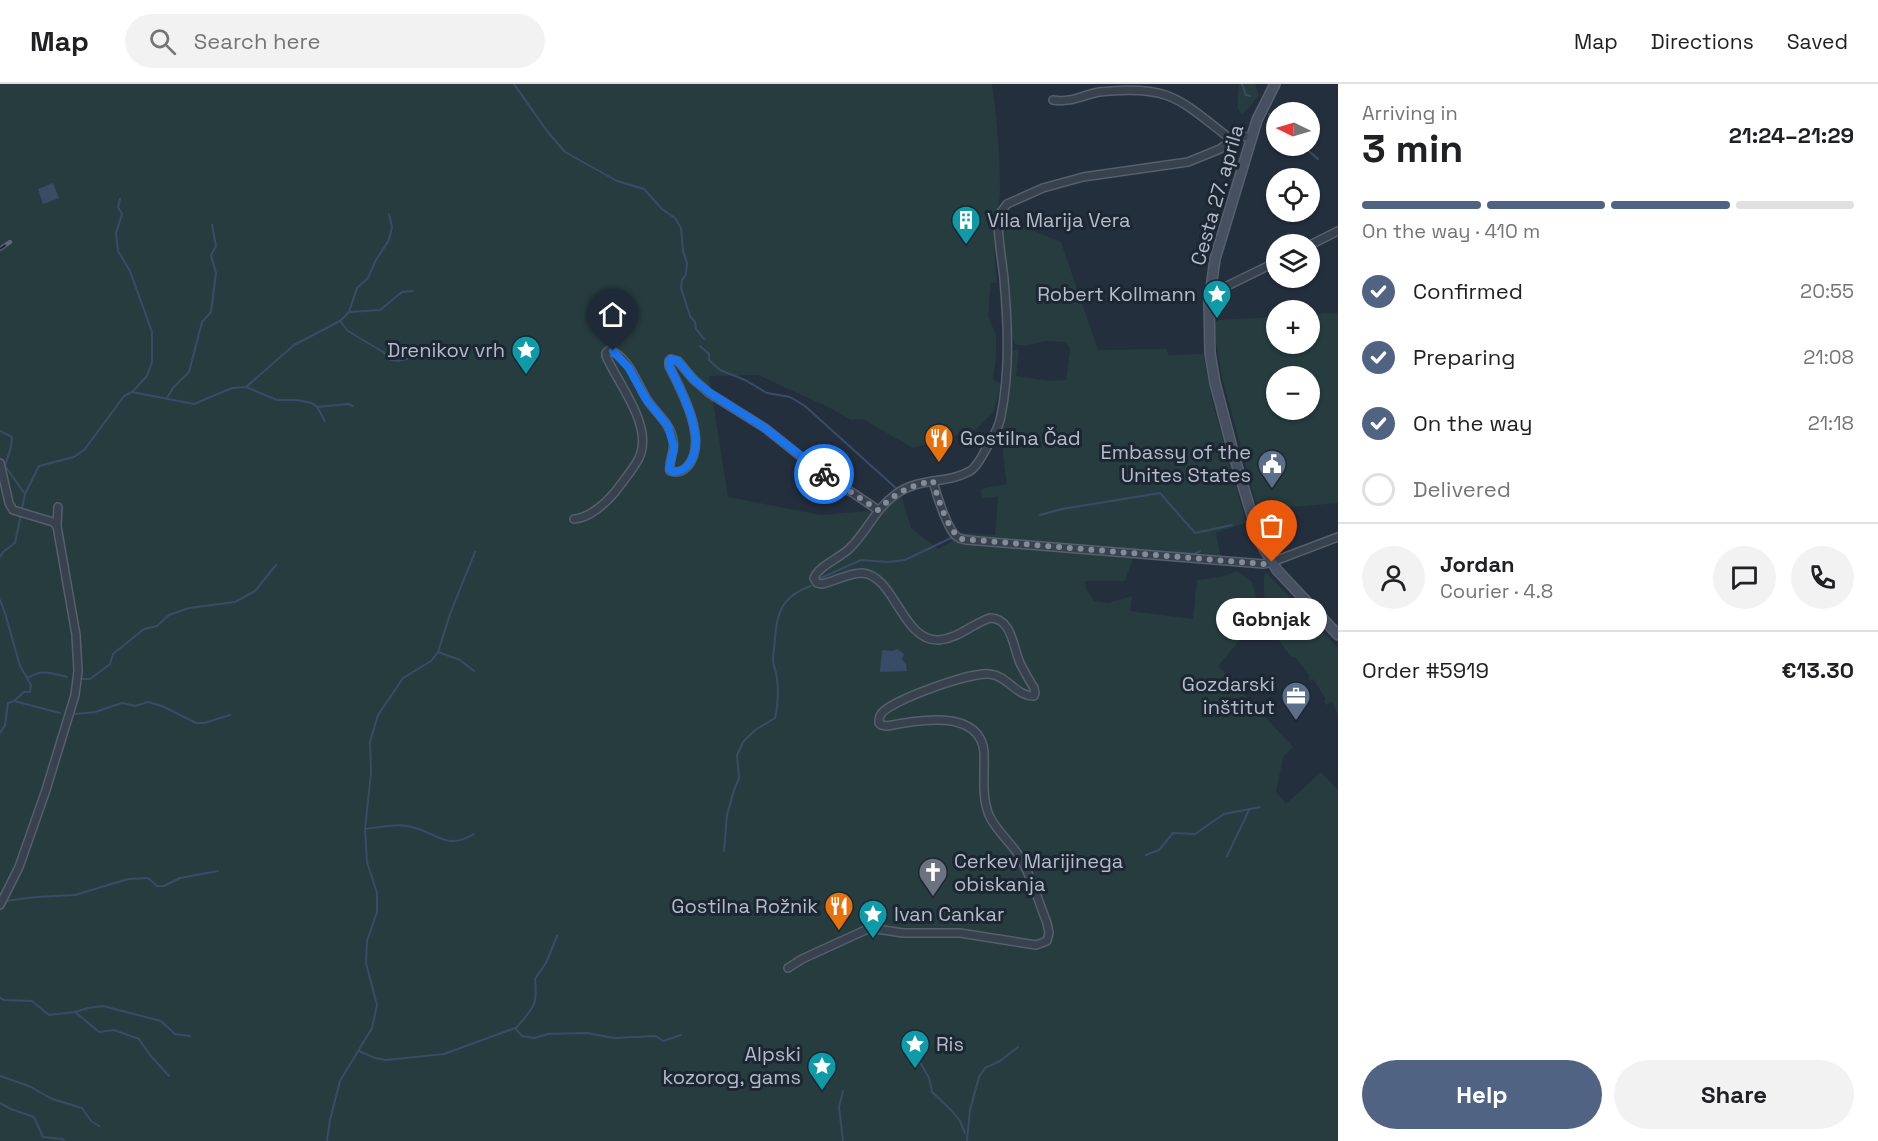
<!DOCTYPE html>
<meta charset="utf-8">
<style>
body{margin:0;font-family:"Space Grotesk",sans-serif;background:#f2f2f2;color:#202124;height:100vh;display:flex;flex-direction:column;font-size:22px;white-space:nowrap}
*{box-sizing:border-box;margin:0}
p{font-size:20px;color:#757577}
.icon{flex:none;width:33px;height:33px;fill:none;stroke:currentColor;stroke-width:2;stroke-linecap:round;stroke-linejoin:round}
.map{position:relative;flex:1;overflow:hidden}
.drawer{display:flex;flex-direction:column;background:#fff;width:540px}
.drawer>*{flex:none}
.needle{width:39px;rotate:275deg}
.fabs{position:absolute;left:1266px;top:18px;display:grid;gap:12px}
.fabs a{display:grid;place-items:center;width:54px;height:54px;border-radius:50%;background:#fff;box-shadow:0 2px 4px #0004;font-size:30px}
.pin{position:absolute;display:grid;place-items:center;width:51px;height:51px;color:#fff;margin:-62px -26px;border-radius:50% 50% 50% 0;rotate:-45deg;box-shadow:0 0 6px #0007}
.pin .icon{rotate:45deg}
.courier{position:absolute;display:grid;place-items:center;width:60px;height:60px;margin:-30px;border:4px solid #1a73e8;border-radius:50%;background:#fff;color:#222;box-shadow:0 2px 8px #0007}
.bubble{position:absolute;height:42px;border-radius:21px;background:#fff;box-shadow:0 2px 4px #0004;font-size:20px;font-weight:800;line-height:42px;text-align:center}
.summary em{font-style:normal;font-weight:800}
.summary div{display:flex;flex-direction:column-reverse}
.summary{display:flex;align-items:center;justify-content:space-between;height:102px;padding:0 24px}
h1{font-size:39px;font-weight:800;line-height:45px}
.bar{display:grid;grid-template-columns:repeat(4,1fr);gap:9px 6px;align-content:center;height:72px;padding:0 24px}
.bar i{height:8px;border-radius:4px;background:#e0e0e0}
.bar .on{background:#506383}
.bar p{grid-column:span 4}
.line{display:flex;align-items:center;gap:15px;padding:0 24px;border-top:2px solid #e0e0e0}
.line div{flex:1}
.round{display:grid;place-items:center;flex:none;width:63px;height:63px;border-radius:32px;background:#f2f2f2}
ol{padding:0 24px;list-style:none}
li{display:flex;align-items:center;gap:18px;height:66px}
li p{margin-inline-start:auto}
li .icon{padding:6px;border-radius:50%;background:#506383;color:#fff;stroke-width:4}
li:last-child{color:#757577}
li i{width:33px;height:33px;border:3px solid #e0e0e0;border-radius:50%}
.primary-button{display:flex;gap:12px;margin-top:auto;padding:12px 24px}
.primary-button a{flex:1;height:69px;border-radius:36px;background:#506383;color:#fff;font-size:24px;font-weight:800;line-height:69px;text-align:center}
.primary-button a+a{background:#f2f2f2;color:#202124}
header{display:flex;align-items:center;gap:36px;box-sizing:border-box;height:84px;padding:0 30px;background:#fff;border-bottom:2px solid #e0e0e0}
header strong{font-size:28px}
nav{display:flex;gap:33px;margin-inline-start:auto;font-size:21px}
.search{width:420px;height:54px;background:#f2f2f2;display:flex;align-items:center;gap:15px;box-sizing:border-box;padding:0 21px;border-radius:33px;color:#757577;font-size:22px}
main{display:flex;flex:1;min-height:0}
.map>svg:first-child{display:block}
.green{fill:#263c3f;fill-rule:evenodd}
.water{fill:#394c67}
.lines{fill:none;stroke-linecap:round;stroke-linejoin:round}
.stream{stroke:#394c67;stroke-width:2}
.street-casing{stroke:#565f6c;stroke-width:10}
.secondary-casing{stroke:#565f6c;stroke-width:12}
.street{stroke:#38414e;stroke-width:7}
.secondary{stroke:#465061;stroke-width:9}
.rail-casing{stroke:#5a6575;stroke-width:4.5}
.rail{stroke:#1d2633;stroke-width:2;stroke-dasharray:7;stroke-linecap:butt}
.done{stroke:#828b98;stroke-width:6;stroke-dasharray:0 10.8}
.route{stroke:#1a73e8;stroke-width:8}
.labels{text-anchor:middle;stroke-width:6;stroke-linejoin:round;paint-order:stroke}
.street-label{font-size:20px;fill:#b4bcc9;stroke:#1d2633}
.poi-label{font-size:20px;fill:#b4bcc9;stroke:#1d2633;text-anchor:end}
</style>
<header>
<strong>Map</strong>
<div class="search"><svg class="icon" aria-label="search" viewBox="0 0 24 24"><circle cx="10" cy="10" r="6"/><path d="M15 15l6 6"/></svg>Search here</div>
<nav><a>Map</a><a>Directions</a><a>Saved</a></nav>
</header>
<main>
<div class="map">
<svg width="1338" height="1057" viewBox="0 0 1338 1057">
<rect width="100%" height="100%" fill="#242f3e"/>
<!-- green -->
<g class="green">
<path d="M0 0H992C997 35 1000 71 1000 107 1000 117 997 125 996 134 993 155 995 178 997 199L991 198 988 232 996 251V273L993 295 1001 300 994 327 975 346 913 364 863 335 851 336 830 324 758 291 709 292 728 413 821 431 868 427 879 429 901 410 911 444 938 465 967 449 995 451 998 413 982 414 981 405 1007 400C999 356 1004 311 1011 267L1019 265 1016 292 1050 297 1066 296 1070 265 1066 258 1045 257 1025 262 1015 260 1011 250V231L1001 138 1007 136 1061 158 1098 266 1167 265 1168 271 1203 270 1213 320 1246 439 1216 448 1220 471 1136 466 1125 497H1085L1086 505 1094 517 1108 519 1132 512 1130 527 1193 535 1197 496 1221 493 1237 487 1252 498 1256 513 1230 532 1244 541 1243 552 1218 582 1293 663 1283 673 1276 708 1286 720 1321 688 1338 706V1057H0Z"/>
<path d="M1239 0H1255L1259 12 1242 31 1237 23Z"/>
<path d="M1338 229V419L1258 426 1222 293 1213 239 1219 236 1276 233V260H1310V230ZM1276 292H1310V326H1276Z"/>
<path d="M1266 488 1338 564V631L1332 618 1326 621 1324 617 1326 615 1313 595 1310 597 1308 594 1310 592 1295 573 1290 572C1275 552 1265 532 1264 507 1264 500 1263 494 1266 488Z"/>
</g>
<!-- water -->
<g class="water">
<path d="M53 99 59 114 43 120 38 105Z"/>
<path d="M897 565 904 570 902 575 906 580 907 587 880 588 882 566 893 567Z"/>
</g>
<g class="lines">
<!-- stream -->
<g class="stream">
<path d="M514 0 547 47 565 68 617 97 644 105 662 125 675 134 681 144 683 167 687 179 686 190 682 196 681 204 690 232 695 238 696 245 704 255"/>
<path d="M1242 0 1246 11 1250 12"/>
<path d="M1269 30 1276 37"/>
<path d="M1303 62 1318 75"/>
<path d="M120 115 118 123 122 130 116 149 118 167 130 187 152 248V278L147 292 132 308"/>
<path d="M350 228 380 226 402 208 413 207"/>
<path d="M341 236 349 228 357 204 368 194 376 176 389 156 392 143 389 130"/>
<path d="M700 262 709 270V276L720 286 745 296 767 309 790 313 805 322 898 406"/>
<path d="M246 303 294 261 340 237 348 247 383 268 391 276 398 277 407 275"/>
<path d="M167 314 173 304 189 288 202 238 211 228 216 189 211 171 216 162 212 141"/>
<path d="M317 323 348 320 353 322"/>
<path d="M0 347 12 353 11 363 5 382 25 410 15 459 3 468 0 473"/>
<path d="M25 410 39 382 74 373 85 365 124 312 132 308 194 320 232 304 246 303 277 316H297L312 319 317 323 325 337"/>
<path d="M1040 431 1062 425 1160 409 1195 449 1232 441"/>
<path d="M960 450 982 454 1194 470 1200 467"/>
<path d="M821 494 861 476 888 478 905 476 953 453"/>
<path d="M0 516 5 529 20 582 31 601 30 608H24L14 617 8 619 5 641 0 649"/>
<path d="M438 568 460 576 474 587"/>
<path d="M27 594C43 585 51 589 67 593"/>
<path d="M82 595H90L110 580 113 570 144 545 157 542 169 531 189 524 235 518 255 507 276 481"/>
<path d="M14 617 60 629"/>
<path d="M75 630 95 628 122 619 135 622 148 618 162 622 196 639H204L230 631"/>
<path d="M365 745C381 743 397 739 412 743 438 749 446 767 474 750"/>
<path d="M724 767 727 731 734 706 739 694 737 671 743 658 755 646 775 634C778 623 779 601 776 589 775 584 773 581 773 575 777 540 773 515 811 502"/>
<path d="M1146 771 1159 766 1173 749 1195 750 1224 730 1260 723"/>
<path d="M1227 772 1249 726"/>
<path d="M5 817 36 813 75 811 128 795 148 794 157 802H164L180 794 218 787"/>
<path d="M0 914 4 916 32 917 49 931 75 928 99 948 114 946 139 955 150 971 169 992"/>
<path d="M75 928 88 924 103 922 161 937 175 950 190 952"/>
<path d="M516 944C533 924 538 922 535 895L546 879 557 852"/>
<path d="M917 965 920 978 929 994 932 1008 952 1027 960 1037 965 1049"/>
<path d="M359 967 375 974 386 976 444 970 515 944 522 952 534 954 548 950 587 949 614 954 656 952 663 957 681 951"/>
<path d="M0 992 29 1002 52 1015 82 1024 91 1037 99 1042"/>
<path d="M843 1007 839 1023 843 1057"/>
<path d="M0 1019 11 1025 34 1033 43 1053 62 1055 65 1057"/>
<path d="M327 1057 330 1036 340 997 372 944 377 921 366 879 367 857 377 828V809L367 778 365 745 371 689 370 658 378 631 403 594 431 577 438 568 450 530 475 468"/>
<path d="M967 1057 970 1026 979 993 985 984 1000 977 1018 963"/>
</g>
<!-- street casing -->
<g class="street-casing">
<g id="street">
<path d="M1053 16C1071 19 1083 11 1099 8 1171 0 1180 16 1232 56"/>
<path d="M1310 161 1338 147"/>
<path d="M1210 207 1221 205 1276 178"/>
<path d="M0 379 9 419 13 426 53 438 57 442 76 551 78 587 75 611 46 706 19 783 0 821"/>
<path d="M933 397C936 409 947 444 956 452 959 455 962 455 966 456L1264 480 1272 478 1338 453"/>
<path d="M574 435C589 434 605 420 615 408 623 397 633 386 639 374 654 342 618 300 606 272V269L609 266C630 273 637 301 648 317 657 330 670 339 673 356 676 367 668 377 670 387 677 389 682 388 687 383 710 358 681 306 669 282V277L671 275 678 277 693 295 709 309 765 344 834 399 853 409 878 426"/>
<path d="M57 442 58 423"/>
<path d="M788 884 802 875 870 844 903 849H960L1036 861 1047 857 1049 849 1047 839C1038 817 1032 792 1019 772 1010 757 996 747 989 731 981 711 985 690 984 668 980 624 916 636 887 642L881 641 879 639C879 635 879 633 881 630 891 616 971 588 989 590 1007 591 1017 613 1034 612L1035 609 1034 604C1029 596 1024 587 1020 579 1013 563 1012 534 990 534 972 540 959 554 939 556 902 558 895 491 862 489 848 489 836 497 822 500L817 499 814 494C820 481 838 475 849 465 867 448 875 425 896 410 919 393 948 400 970 387 977 383 982 372 986 365 992 355 999 344 1001 332 1010 286 1008 241 1004 195 1002 175 998 156 998 136L1001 128 1007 120 1043 104 1083 93 1188 78 1220 65 1236 53 1243 52 1251 54"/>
</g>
</g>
<!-- secondary casing -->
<g class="secondary-casing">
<path id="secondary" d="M1275 0 1257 36 1215 175 1209 219 1210 269 1215 299 1235 375 1260 458 1277 486 1338 551"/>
</g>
<!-- street -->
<use href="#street" class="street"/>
<!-- secondary -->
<use href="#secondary" class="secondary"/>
<!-- rail casing -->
<g class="rail-casing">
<path id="rail" d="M0 165 10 158"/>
</g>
<!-- rail -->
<use href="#rail" class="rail"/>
</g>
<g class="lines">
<!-- done -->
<path class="done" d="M824 390 878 426C896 409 908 402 933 397 937 411 948 449 962 455L1264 480 1272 478"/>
<!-- route -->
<path class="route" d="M613 267 629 284 646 315 668 342 674 363 669 385 673 388C680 388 684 386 689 380 708 355 681 306 669 282V277L671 275 678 277 693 295 710 309 765 344 824 390"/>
</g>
<!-- icons -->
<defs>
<g id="building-pin" transform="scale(1.5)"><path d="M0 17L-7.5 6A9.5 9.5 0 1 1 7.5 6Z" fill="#0f9aa8" stroke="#1d2633"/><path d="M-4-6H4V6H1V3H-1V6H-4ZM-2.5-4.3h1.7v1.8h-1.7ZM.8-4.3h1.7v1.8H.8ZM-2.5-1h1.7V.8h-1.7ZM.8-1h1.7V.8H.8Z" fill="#fff"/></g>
<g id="sight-pin" transform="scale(1.5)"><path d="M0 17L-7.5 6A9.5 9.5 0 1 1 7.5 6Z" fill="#0f9aa8" stroke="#1d2633"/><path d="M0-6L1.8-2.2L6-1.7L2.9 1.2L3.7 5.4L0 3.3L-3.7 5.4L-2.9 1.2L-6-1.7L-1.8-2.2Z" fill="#fff"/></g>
<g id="restaurant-pin" transform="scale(1.5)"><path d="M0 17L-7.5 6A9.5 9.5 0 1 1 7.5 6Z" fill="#e8710a" stroke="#1d2633"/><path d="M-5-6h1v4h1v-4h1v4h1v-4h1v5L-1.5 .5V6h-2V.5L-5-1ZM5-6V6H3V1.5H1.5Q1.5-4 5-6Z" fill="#fff"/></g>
<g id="civic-pin" transform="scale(1.5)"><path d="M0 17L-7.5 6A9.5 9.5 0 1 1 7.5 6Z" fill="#5c6f8a" stroke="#1d2633"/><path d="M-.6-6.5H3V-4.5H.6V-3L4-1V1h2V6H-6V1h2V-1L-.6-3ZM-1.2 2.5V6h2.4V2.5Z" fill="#fff"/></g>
<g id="office-pin" transform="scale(1.5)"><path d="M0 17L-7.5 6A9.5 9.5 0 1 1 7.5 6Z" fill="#5c6f8a" stroke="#1d2633"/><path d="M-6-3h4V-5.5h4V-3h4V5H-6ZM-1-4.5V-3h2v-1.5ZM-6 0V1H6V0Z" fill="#fff"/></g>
<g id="church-pin" transform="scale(1.5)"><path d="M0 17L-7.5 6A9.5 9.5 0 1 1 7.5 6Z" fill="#6b7280" stroke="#1d2633"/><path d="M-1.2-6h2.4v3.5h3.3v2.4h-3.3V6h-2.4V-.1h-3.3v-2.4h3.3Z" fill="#fff"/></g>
</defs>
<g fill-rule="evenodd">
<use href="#building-pin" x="966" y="136"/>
<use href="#sight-pin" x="1217" y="210"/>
<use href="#sight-pin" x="526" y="266"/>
<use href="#restaurant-pin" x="939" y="354"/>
<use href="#civic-pin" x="1272" y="380"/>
<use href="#office-pin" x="1296" y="612"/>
<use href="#church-pin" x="933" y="788"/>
<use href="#restaurant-pin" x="839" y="822"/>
<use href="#sight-pin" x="873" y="830"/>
<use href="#sight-pin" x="915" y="960"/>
<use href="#sight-pin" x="822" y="982"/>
</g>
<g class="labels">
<!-- street labels -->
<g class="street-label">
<text transform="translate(1217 111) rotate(-74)" y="7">Cesta 27. aprila</text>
</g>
<!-- poi labels -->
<g class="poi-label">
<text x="987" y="143" text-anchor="start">Vila Marija Vera</text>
<text x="1196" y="217">Robert Kollmann</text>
<text x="505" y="273">Drenikov vrh</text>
<text x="960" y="361" text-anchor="start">Gostilna Čad</text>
<text x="1251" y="375">Embassy of the<tspan x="1251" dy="23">Unites States</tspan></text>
<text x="1275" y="607">Gozdarski<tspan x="1275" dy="23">inštitut</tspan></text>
<text x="954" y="784" text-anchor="start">Cerkev Marijinega<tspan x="954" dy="23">obiskanja</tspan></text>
<text x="818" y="829">Gostilna Rožnik</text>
<text x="894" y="837" text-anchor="start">Ivan Cankar</text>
<text x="936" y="967" text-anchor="start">Ris</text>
<text x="801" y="977">Alpski<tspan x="801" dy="23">kozorog, gams</tspan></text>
</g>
</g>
</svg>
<div class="fabs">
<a><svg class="needle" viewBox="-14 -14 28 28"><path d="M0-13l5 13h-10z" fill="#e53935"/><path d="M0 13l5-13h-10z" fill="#757577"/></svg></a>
<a><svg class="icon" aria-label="locate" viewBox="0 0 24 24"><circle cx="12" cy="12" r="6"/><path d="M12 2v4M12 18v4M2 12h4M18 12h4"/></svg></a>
<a><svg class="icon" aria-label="layers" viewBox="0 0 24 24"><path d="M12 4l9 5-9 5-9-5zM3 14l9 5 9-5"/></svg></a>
<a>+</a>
<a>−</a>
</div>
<div class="pin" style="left:1272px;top:478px;background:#ea580c"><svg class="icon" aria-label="bag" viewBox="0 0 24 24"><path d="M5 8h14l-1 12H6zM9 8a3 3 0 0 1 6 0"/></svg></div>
<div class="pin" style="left:613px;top:267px;background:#1f2937"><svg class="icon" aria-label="home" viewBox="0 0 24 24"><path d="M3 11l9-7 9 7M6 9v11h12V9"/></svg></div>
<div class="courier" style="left:824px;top:390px"><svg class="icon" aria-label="bike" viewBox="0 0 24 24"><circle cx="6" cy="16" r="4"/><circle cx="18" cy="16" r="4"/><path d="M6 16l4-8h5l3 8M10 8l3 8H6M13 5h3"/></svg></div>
<div class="bubble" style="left:1216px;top:514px;width:111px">Gobnjak</div>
</div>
<section class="drawer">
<div class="summary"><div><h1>3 min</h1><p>Arriving in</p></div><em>21:24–21:29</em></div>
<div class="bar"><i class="on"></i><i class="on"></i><i class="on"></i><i></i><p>On the way · 410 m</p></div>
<ol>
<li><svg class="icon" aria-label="check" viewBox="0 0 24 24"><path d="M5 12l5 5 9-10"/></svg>Confirmed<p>20:55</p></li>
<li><svg class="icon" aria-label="check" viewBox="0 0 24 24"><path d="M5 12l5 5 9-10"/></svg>Preparing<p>21:08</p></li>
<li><svg class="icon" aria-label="check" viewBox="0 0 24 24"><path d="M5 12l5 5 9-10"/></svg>On the way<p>21:18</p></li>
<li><i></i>Delivered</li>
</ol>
<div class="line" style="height:108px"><a class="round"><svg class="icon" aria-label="person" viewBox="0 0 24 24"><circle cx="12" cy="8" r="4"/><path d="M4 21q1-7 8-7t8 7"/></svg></a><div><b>Jordan</b><p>Courier · 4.8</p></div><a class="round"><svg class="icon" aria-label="chat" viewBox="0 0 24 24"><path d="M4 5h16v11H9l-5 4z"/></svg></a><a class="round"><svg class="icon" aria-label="phone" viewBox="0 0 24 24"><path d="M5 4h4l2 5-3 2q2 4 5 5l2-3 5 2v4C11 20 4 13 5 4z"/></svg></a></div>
<div class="line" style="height:78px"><div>Order #5919</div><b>€13.30</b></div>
<div class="primary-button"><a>Help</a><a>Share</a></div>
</section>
</main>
